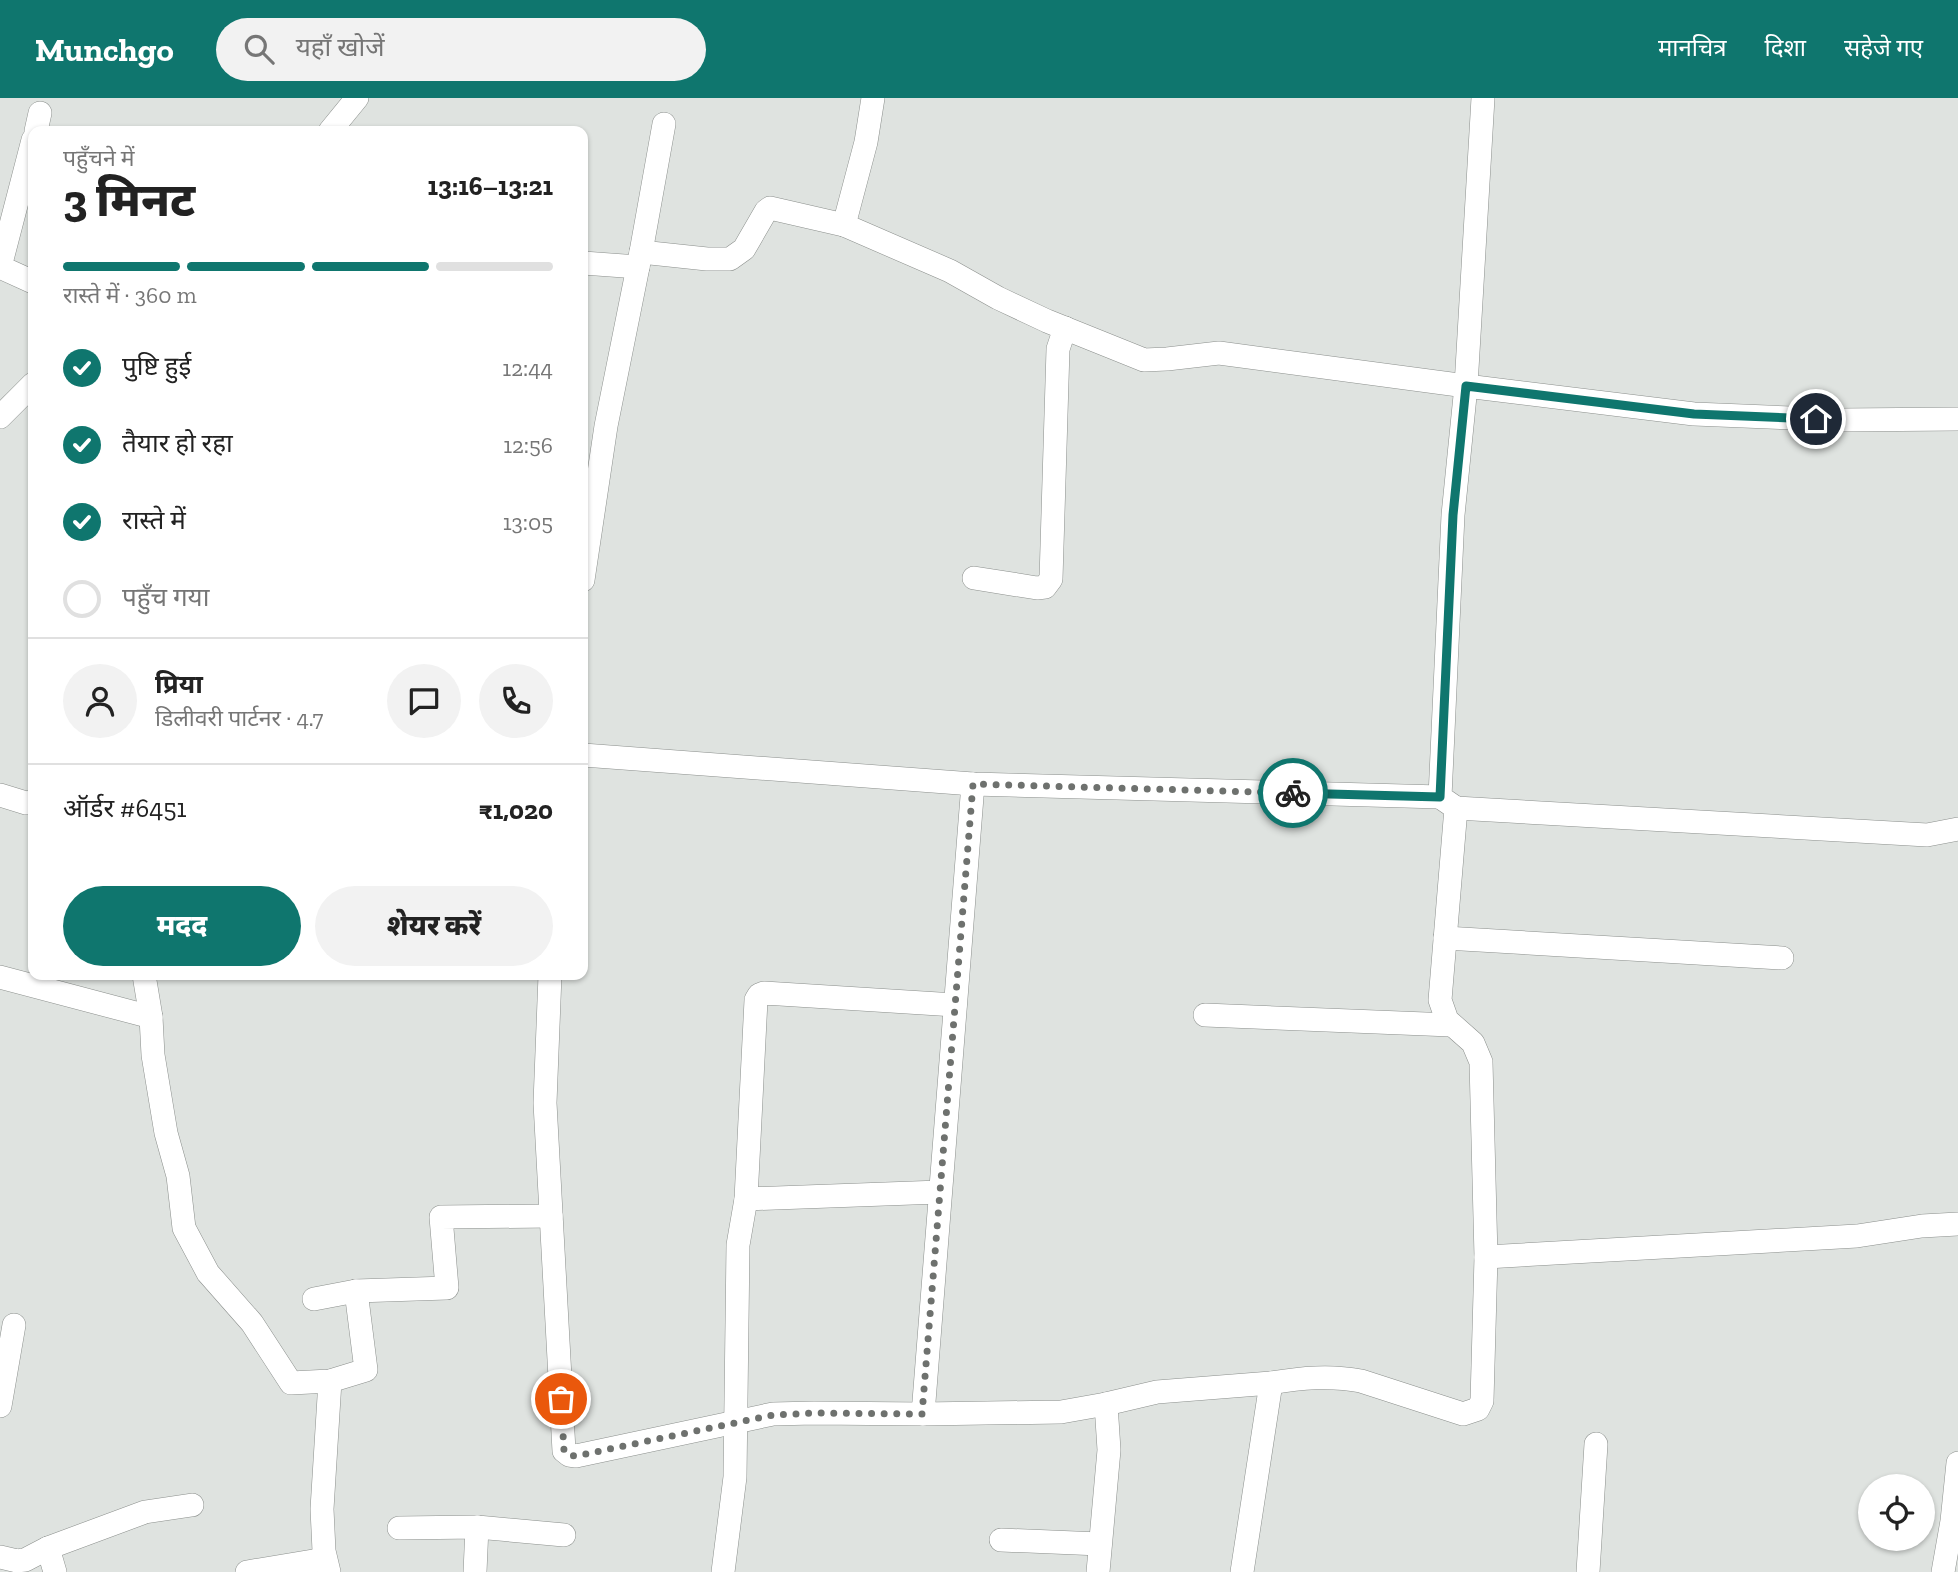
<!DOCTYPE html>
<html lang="hi">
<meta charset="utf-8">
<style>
body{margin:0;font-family:"Zilla Slab","Noto Sans Devanagari",serif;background:#f2f2f2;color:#222;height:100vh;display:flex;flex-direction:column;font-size:26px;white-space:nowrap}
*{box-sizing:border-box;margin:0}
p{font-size:23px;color:#767676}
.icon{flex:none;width:38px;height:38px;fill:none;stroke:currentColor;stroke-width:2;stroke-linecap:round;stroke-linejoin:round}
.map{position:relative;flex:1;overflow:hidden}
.sheet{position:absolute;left:28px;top:28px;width:560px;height:854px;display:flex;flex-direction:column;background:#fff;border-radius:14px;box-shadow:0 2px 5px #0004}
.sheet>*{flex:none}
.fabs{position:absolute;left:1858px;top:1376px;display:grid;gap:14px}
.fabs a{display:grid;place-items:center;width:77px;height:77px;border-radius:50%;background:#fff;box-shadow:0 2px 5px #0004;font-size:35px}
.pin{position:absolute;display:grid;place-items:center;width:60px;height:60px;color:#fff;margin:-30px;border:4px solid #fff;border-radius:50%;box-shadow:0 2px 7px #0007}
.courier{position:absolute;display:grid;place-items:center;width:70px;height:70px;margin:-35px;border:5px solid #0f766e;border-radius:50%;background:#fff;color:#222;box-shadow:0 2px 9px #0007}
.head em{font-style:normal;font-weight:800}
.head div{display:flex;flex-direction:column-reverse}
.head{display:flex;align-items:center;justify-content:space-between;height:119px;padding:0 35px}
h1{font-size:46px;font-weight:800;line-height:52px}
.bar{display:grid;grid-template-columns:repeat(4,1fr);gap:10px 7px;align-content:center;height:84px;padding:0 35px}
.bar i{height:9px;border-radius:5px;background:#e0e0e0}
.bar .active{background:#0f766e}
.bar p{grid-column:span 4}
.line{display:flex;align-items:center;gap:18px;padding:0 35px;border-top:2px solid #e0e0e0}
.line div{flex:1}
.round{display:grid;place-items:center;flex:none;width:74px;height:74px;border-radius:37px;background:#f2f2f2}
ol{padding:0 35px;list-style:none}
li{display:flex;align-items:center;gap:21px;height:77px}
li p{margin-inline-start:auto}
li .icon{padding:7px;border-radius:50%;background:#0f766e;color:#fff;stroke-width:4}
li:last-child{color:#767676}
li i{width:38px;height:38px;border:4px solid #e0e0e0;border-radius:50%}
.cta{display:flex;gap:14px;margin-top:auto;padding:14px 35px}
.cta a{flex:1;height:80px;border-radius:42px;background:#0f766e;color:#fff;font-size:28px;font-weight:800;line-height:80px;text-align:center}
.cta a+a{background:#f2f2f2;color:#222}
header{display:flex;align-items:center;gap:42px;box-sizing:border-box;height:98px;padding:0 35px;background:#0f766e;color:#fff}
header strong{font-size:33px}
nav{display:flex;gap:38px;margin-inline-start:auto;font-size:24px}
.search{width:490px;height:63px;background:#f2f2f2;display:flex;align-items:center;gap:18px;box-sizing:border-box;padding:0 24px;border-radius:38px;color:#767676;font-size:26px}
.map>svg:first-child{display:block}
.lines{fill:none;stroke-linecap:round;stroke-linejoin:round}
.minor-casing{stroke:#8b8f8c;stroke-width:24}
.minor{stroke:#fff;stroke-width:23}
.done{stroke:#6e716e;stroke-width:7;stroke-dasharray:0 12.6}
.route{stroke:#0f766e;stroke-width:9}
</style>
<header>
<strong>Munchgo</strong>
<div class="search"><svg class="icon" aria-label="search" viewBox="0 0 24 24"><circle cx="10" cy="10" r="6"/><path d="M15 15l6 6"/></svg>यहाँ खोजें</div>
<nav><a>मानचित्र</a><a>दिशा</a><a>सहेजे गए</a></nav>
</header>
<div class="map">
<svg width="1958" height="1474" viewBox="0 0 1958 1474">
<rect width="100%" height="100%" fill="#dfe3e0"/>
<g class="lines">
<!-- minor casing -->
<g class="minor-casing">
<g id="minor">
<path d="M873 0 866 44 844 127 950 173 998 200 1047 223 1144 262 1167 261 1219 255 1466 288 1694 316 1841 322 1958 321"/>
<path d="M36 33 40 15"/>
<path d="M330 33 357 0"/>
<path d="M33 42 0 169 33 184"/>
<path d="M641 154 707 161H730L744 151 766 113 770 110 844 127"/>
<path d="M583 165 638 169"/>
<path d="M0 319 33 286"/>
<path d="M974 480 1037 490 1045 489 1051 481 1058 251 1065 230"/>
<path d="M583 482 606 328 641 154 664 26"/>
<path d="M583 657 973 686 1440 699"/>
<path d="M0 697 26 705 33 704"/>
<path d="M1456 710 1927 737 1958 731"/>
<path d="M1445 840 1782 860"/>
<path d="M144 877 151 919 153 957 166 1035 178 1078 184 1130 208 1175 252 1225 291 1285 330 1283 366 1272 356 1193"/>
<path d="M550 877 545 1005 564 1353 569 1357 576 1358 773 1316 814 1315 923 1316 1061 1314 1106 1306 1157 1294 1271 1285"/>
<path d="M0 879 151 919"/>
<path d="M1205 917 1451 927"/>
<path d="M746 1101 940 1094"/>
<path d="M1486 1159 1857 1138 1922 1128 1958 1126"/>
<path d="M314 1201 356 1193 447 1190 441 1119 551 1118"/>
<path d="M0 1308 14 1227"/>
<path d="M923 1316 973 686"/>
<path d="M399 1430 477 1429 564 1437"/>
<path d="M1001 1442 1100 1446"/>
<path d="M48 1450 55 1474"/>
<path d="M0 1459 17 1463 25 1462 48 1450 145 1414 192 1407"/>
<path d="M247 1474 325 1461"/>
<path d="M329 1474 324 1453 322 1411 330 1283"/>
<path d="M475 1474 477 1429"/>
<path d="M723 1474 735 1379 738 1147 746 1101 756 902 759 897 764 895 955 907"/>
<path d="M1098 1474 1109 1352 1106 1306"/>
<path d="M1242 1474 1271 1285C1301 1280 1330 1277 1361 1283L1463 1316 1478 1311 1482 1303 1486 1159 1481 964 1473 945 1447 922 1440 902 1456 710 1440 699 1453 417 1466 288 1483 0"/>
<path d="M1588 1474 1596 1346"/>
<path d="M1943 1474 1952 1423 1958 1365"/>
</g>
</g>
<!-- minor -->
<use href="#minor" class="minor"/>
</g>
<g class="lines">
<!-- done -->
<path class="done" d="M561 1301 564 1353 569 1357 576 1358 773 1317 814 1315 922 1316 973 686 1293 695"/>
<!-- route -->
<path class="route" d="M1293 695 1440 699 1453 417 1466 288 1694 316 1816 321"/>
</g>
</svg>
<div class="fabs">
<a><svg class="icon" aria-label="locate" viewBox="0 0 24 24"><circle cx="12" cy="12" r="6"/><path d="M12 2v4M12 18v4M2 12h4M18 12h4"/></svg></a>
</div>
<div class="pin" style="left:561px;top:1301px;background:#ea580c"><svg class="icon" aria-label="bag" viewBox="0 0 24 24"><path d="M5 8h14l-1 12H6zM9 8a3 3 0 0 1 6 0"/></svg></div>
<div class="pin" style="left:1816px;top:321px;background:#1f2937"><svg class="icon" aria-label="home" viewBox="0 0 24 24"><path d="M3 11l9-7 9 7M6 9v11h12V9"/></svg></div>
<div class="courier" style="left:1293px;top:695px"><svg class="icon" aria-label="bike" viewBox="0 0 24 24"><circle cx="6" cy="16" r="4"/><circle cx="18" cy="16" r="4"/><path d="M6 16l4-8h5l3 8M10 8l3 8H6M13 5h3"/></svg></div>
<section class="sheet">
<div class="head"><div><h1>3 मिनट</h1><p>पहुँचने में</p></div><em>13:16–13:21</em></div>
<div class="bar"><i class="active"></i><i class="active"></i><i class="active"></i><i></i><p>रास्ते में · 360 m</p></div>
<ol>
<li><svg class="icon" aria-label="check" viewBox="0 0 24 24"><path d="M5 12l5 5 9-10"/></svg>पुष्टि हुई<p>12:44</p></li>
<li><svg class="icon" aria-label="check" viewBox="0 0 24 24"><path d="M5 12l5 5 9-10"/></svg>तैयार हो रहा<p>12:56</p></li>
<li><svg class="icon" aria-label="check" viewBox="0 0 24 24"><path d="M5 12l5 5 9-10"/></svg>रास्ते में<p>13:05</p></li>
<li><i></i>पहुँच गया</li>
</ol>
<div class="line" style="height:126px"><a class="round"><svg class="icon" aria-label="person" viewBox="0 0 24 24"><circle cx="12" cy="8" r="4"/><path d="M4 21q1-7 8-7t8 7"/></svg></a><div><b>प्रिया</b><p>डिलीवरी पार्टनर · 4.7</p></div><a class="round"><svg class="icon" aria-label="chat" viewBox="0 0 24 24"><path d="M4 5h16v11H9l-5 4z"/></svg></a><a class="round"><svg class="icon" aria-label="phone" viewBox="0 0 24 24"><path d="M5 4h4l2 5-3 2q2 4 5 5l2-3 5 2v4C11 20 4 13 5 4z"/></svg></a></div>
<div class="line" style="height:91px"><div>ऑर्डर #6451</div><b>₹1,020</b></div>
<div class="cta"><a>मदद</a><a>शेयर करें</a></div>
</section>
</div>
